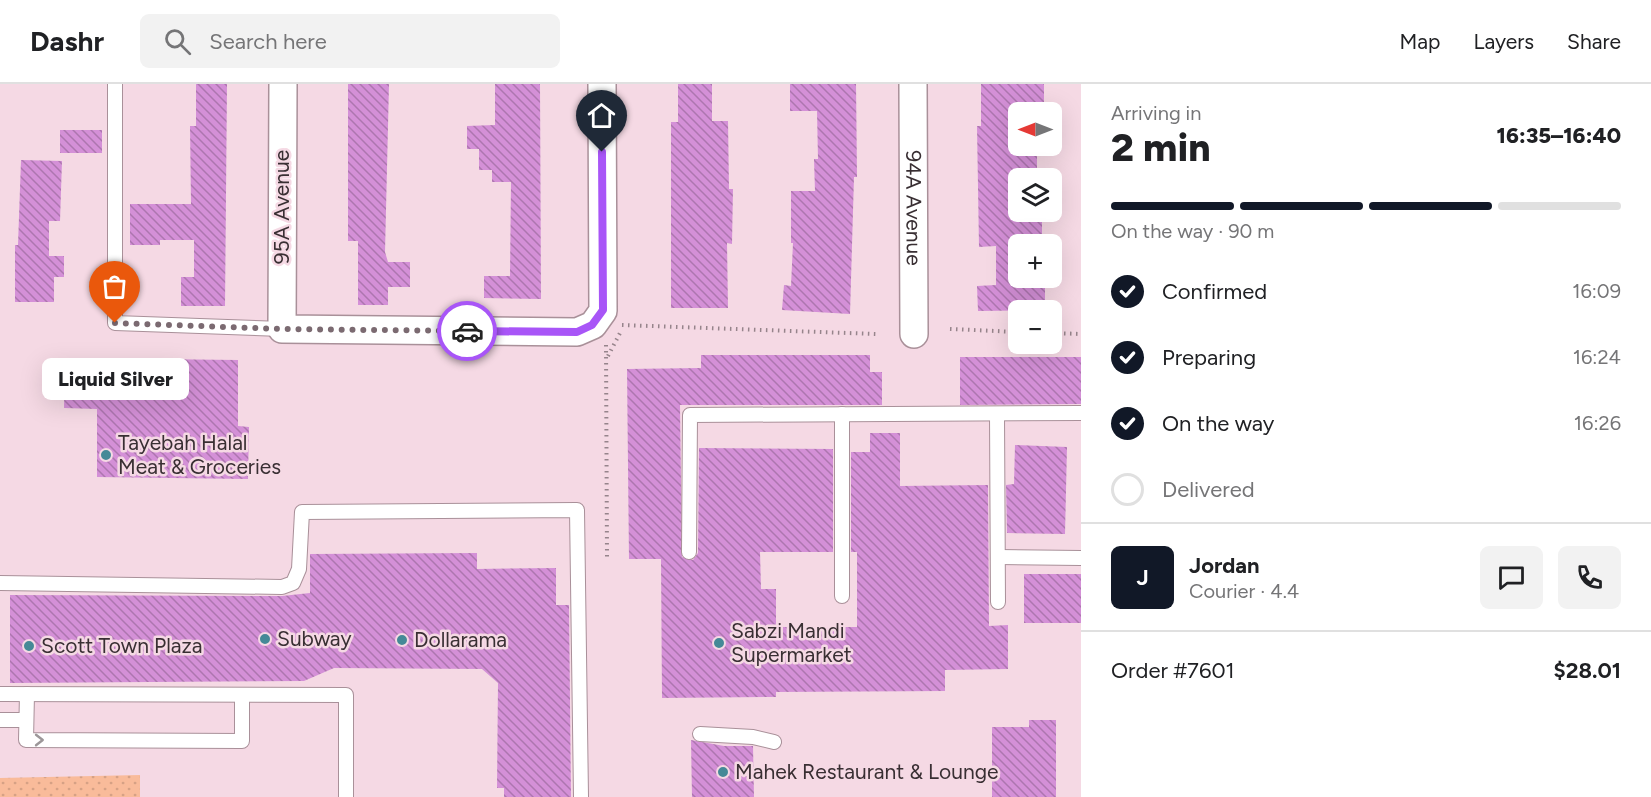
<!DOCTYPE html>
<meta charset="utf-8">
<style>
body{margin:0;font-family:Figtree,sans-serif;background:#f2f2f2;color:#202124;height:100vh;display:flex;flex-direction:column;font-size:22px;white-space:nowrap}
*{box-sizing:border-box;margin:0}
p{font-size:20px;color:#757577}
.icon{flex:none;width:33px;height:33px;fill:none;stroke:currentColor;stroke-width:2;stroke-linecap:round;stroke-linejoin:round}
.map{position:relative;flex:1;overflow:hidden}
.sheet{display:flex;flex-direction:column;background:#fff;width:570px}
.sheet>*{flex:none}
.needle{width:39px;rotate:270deg}
.tools{position:absolute;left:1008px;top:18px;display:grid;gap:12px}
.tools a{display:grid;place-items:center;width:54px;height:54px;border-radius:9px;background:#fff;box-shadow:0 6px 24px #0002;font-size:30px}
.pin{position:absolute;display:grid;place-items:center;width:51px;height:51px;color:#fff;margin:-62px -26px;border-radius:50% 50% 50% 0;rotate:-45deg;box-shadow:0 0 6px #0007}
.pin .icon{rotate:45deg}
.courier{position:absolute;display:grid;place-items:center;width:60px;height:60px;margin:-30px;border:4px solid #a855f7;border-radius:50%;background:#fff;color:#222;box-shadow:0 2px 8px #0007}
.bubble{position:absolute;height:42px;border-radius:9px;background:#fff;box-shadow:0 6px 24px #0002;font-size:20px;font-weight:800;line-height:42px;text-align:center}
.summary em{font-style:normal;font-weight:800}
.summary div{display:flex;flex-direction:column-reverse}
.summary{display:flex;align-items:center;justify-content:space-between;height:102px;padding:0 30px}
h1{font-size:39px;font-weight:800;line-height:45px}
.bar{display:grid;grid-template-columns:repeat(4,1fr);gap:9px 6px;align-content:center;height:72px;padding:0 30px}
.bar i{height:8px;border-radius:4px;background:#e0e0e0}
.bar .active{background:#111827}
.bar p{grid-column:span 4}
.line{display:flex;align-items:center;gap:15px;padding:0 30px;border-top:2px solid #e0e0e0}
.line div{flex:1}
.round{display:grid;place-items:center;flex:none;width:63px;height:63px;border-radius:9px;background:#f2f2f2}
ol{padding:0 30px;list-style:none}
li{display:flex;align-items:center;gap:18px;height:66px}
li p{margin-inline-start:auto}
li .icon{padding:6px;border-radius:50%;background:#111827;color:#fff;stroke-width:4}
li:last-child{color:#757577}
li i{width:33px;height:33px;border:3px solid #e0e0e0;border-radius:50%}
header{display:flex;align-items:center;gap:36px;box-sizing:border-box;height:84px;padding:0 30px;background:#fff;border-bottom:2px solid #e0e0e0}
header strong{font-size:28px}
nav{display:flex;gap:33px;margin-inline-start:auto;font-size:21px}
.search{width:420px;height:54px;background:#f2f2f2;display:flex;align-items:center;gap:15px;box-sizing:border-box;padding:0 21px;border-radius:9px;color:#757577;font-size:22px}
main{display:flex;flex:1;min-height:0}
.map>svg:first-child{display:block}
.grass{fill:url(#grass-dots)}
.building{fill:url(#building-back-hatch)}
.lines{fill:none;stroke-linecap:round;stroke-linejoin:round}
.lane-casing{stroke:#a99099;stroke-width:16}
.street-casing{stroke:#a99099;stroke-width:30}
.path{stroke:#96848b;stroke-width:4;stroke-dasharray:1.5 4.5;stroke-linecap:butt}
.lane{stroke:#fff;stroke-width:14}
.street{stroke:#fff;stroke-width:27}
.oneway{stroke:#9c9799}
.done{stroke:#7b6a71;stroke-width:6;stroke-dasharray:0 10.8}
.route{stroke:#a855f7;stroke-width:8}
.poi-dot{fill:#458997;stroke:#f5d9e4;stroke-width:2}
.labels{text-anchor:middle;stroke-width:5;stroke-linejoin:round;paint-order:stroke}
.street-label{font-size:21px;fill:#392f33;stroke:#f5d9e4}
.poi-label{font-size:21px;fill:#392f33;stroke:#f5d9e4;text-anchor:start}
</style>
<header>
<strong>Dashr</strong>
<div class="search"><svg class="icon" aria-label="search" viewBox="0 0 24 24"><circle cx="10" cy="10" r="6"/><path d="M15 15l6 6"/></svg>Search here</div>
<nav><a>Map</a><a>Layers</a><a>Share</a></nav>
</header>
<main>
<div class="map">
<svg width="1081" height="713" viewBox="0 0 1081 713">
<defs>
<pattern id="grass-dots" width="8" height="8" patternUnits="userSpaceOnUse" patternTransform="scale(1.5)"><rect width="8" height="8" fill="#f9bb9a"/><path d="M2 2h.1M6 6h.1" fill="none" stroke="#d6a185" stroke-width="1.8" stroke-linecap="round"/></pattern>
<pattern id="building-back-hatch" width="6" height="6" patternUnits="userSpaceOnUse" patternTransform="scale(1.5)"><rect width="6" height="6" fill="#d490d7"/><path d="M-1 5l2 2M0 0l6 6M5-1l2 2" fill="none" stroke="#ad76af"/></pattern>
</defs>
<rect width="100%" height="100%" fill="#f5d9e4"/>
<!-- grass -->
<path class="grass" d="M140 691V713H0V694Z"/>
<!-- building -->
<g class="building">
<path d="M196 0H227L225 222H181V193H194V156H160V161H130V120H191L190 42H196Z"/>
<path d="M348 0H389L385 168 388 178H410V203H388V221H358V157H348Z"/>
<path d="M495 0H540L541 215 484 214V192H510L511 98H492V86H479V65H467V42L495 41Z"/>
<path d="M678 0H712V37H728L729 105H733L732 160 727 159 728 224H671V38H678Z"/>
<path d="M790 0H856L857 93H854L850 230 782 226 784 201 791 202 793 159H791V107H815L814 75H818L817 27H790Z"/>
<path d="M981 0H1044V27H1018V62H1037V94H1018V128H1042V160H1018V194H1045V226L978 227 977 202 996 201V162L979 163 977 42H981Z"/>
<rect x="60" y="46" width="42" height="23"/>
<path d="M21 76 62 77 60 137H49V172H64V193H54V218H15V161H18Z"/>
<path d="M701 271H870V288H882V321H680L682 473 693 476 698 469 699 364 833 365V468H760L761 505H776V543H857V468H851V368H870V349H900V402L988 401 989 542 1008 541V585L945 586V607L776 608V613L662 614 661 475H629L627 285 701 284Z"/>
<path d="M960 273H1081V320L960 321Z"/>
<path d="M65 274 238 276V342L249 343 248 395 97 393V325L64 324Z"/>
<path d="M1015 361 1067 363 1065 450 1007 449 1006 401 1014 400Z"/>
<path d="M477 469V485L556 484V521H569L571 713H504V704H497L498 599 482 585 334 584 304 597 10 599V511L282 512 310 509V470Z"/>
<rect x="1024" y="490" width="57" height="49"/>
<path d="M1029 636H1056V713H992V643H1029Z"/>
<path d="M691 656 724 662H753L754 713H692Z"/>
</g>
<g class="lines">
<!-- lane casing -->
<g class="lane-casing">
<g id="lane">
<path d="M115 0V239L282 245"/>
<path d="M842 330V512"/>
<path d="M997 330 998 518"/>
<path d="M689 468 690 331 1081 329"/>
<path d="M998 473 1081 474"/>
<path d="M0 499 282 503 293 499 299 485 302 428 577 426 581 713"/>
<path d="M0 610 346 611V713"/>
<path d="M27 610 26 656 242 657V611"/>
<path d="M0 636H26"/>
<path d="M700 650 753 653 774 658"/>
</g>
</g>
<!-- street casing -->
<g class="street-casing">
<g id="street">
<path d="M283 0 282 245 577 248 593 241 603 227 602 0"/>
<path id="s1" d="M913 0 914 250"/>
</g>
</g>
<!-- path -->
<g class="path">
<path d="M622 241 876 250"/>
<path d="M950 245 1018 248"/>
<path d="M1052 249 1081 250"/>
<path d="M606 261 607 473"/>
<path d="M608 272 620 249"/>
</g>
<!-- lane -->
<use href="#lane" class="lane"/>
<!-- street -->
<use href="#street" class="street"/>
</g>
<!-- one-way arrows -->
<defs><path id="oneway-chevron" d="M-2-3.5L2.5 0L-2 3.5" fill="none" stroke-width="1.6" stroke-linecap="round" stroke-linejoin="round" transform="scale(1.5)"/></defs>
<use class="oneway" href="#oneway-chevron" transform="translate(39 656)"/>
<g class="lines">
<!-- done -->
<path class="done" d="M115 239 282 245 467 247"/>
<!-- route -->
<path class="route" d="M467 247 577 248 592 241 603 226 602 68"/>
</g>
<!-- markers -->
<g class="poi-dot">
<circle cx="106" cy="371" r="6"/>
<circle cx="265" cy="555" r="6"/>
<circle cx="402" cy="556" r="6"/>
<circle cx="719" cy="559" r="6"/>
<circle cx="29" cy="562" r="6"/>
<circle cx="723" cy="688" r="6"/>
</g>
<g class="labels">
<!-- street labels -->
<g class="street-label">
<text transform="translate(282 123) rotate(-90)" y="7">95A Avenue</text>
<text dy="7" stroke="none"><textPath href="#s1" startOffset="124">94A Avenue</textPath></text>
</g>
<!-- poi labels -->
<g class="poi-label">
<text x="118" y="366">Tayebah Halal<tspan x="118" dy="24">Meat &amp; Groceries</tspan></text>
<text x="731" y="554">Sabzi Mandi<tspan x="731" dy="24">Supermarket</tspan></text>
<text x="277" y="562">Subway</text>
<text x="414" y="563">Dollarama</text>
<text x="41" y="569">Scott Town Plaza</text>
<text x="735" y="695">Mahek Restaurant &amp; Lounge</text>
</g>
</g>
</svg>
<div class="tools">
<a><svg class="needle" viewBox="-14 -14 28 28"><path d="M0-13l5 13h-10z" fill="#e53935"/><path d="M0 13l5-13h-10z" fill="#757577"/></svg></a>
<a><svg class="icon" aria-label="layers" viewBox="0 0 24 24"><path d="M12 4l9 5-9 5-9-5zM3 14l9 5 9-5"/></svg></a>
<a>+</a>
<a>−</a>
</div>
<div class="pin" style="left:115px;top:239px;background:#ea580c"><svg class="icon" aria-label="bag" viewBox="0 0 24 24"><path d="M5 8h14l-1 12H6zM9 8a3 3 0 0 1 6 0"/></svg></div>
<div class="pin" style="left:602px;top:68px;background:#1f2937"><svg class="icon" aria-label="home" viewBox="0 0 24 24"><path d="M3 11l9-7 9 7M6 9v11h12V9"/></svg></div>
<div class="courier" style="left:467px;top:247px"><svg class="icon" aria-label="car" viewBox="0 0 24 24"><path d="M5 17H2v-5l4-1 3-4h7l3 4 3 1v5h-3M9 17h6M6 11h13"/><circle cx="7" cy="17" r="2"/><circle cx="17" cy="17" r="2"/></svg></div>
<div class="bubble" style="left:42px;top:274px;width:147px">Liquid Silver</div>
</div>
<section class="sheet">
<div class="summary"><div><h1>2 min</h1><p>Arriving in</p></div><em>16:35–16:40</em></div>
<div class="bar"><i class="active"></i><i class="active"></i><i class="active"></i><i></i><p>On the way · 90 m</p></div>
<ol>
<li><svg class="icon" aria-label="check" viewBox="0 0 24 24"><path d="M5 12l5 5 9-10"/></svg>Confirmed<p>16:09</p></li>
<li><svg class="icon" aria-label="check" viewBox="0 0 24 24"><path d="M5 12l5 5 9-10"/></svg>Preparing<p>16:24</p></li>
<li><svg class="icon" aria-label="check" viewBox="0 0 24 24"><path d="M5 12l5 5 9-10"/></svg>On the way<p>16:26</p></li>
<li><i></i>Delivered</li>
</ol>
<div class="line" style="height:108px"><b class="round" style="background:#111827;color:#fff">J</b><div><b>Jordan</b><p>Courier · 4.4</p></div><a class="round"><svg class="icon" aria-label="chat" viewBox="0 0 24 24"><path d="M4 5h16v11H9l-5 4z"/></svg></a><a class="round"><svg class="icon" aria-label="phone" viewBox="0 0 24 24"><path d="M5 4h4l2 5-3 2q2 4 5 5l2-3 5 2v4C11 20 4 13 5 4z"/></svg></a></div>
<div class="line" style="height:78px"><div>Order #7601</div><b>$28.01</b></div>
</section>
</main>
